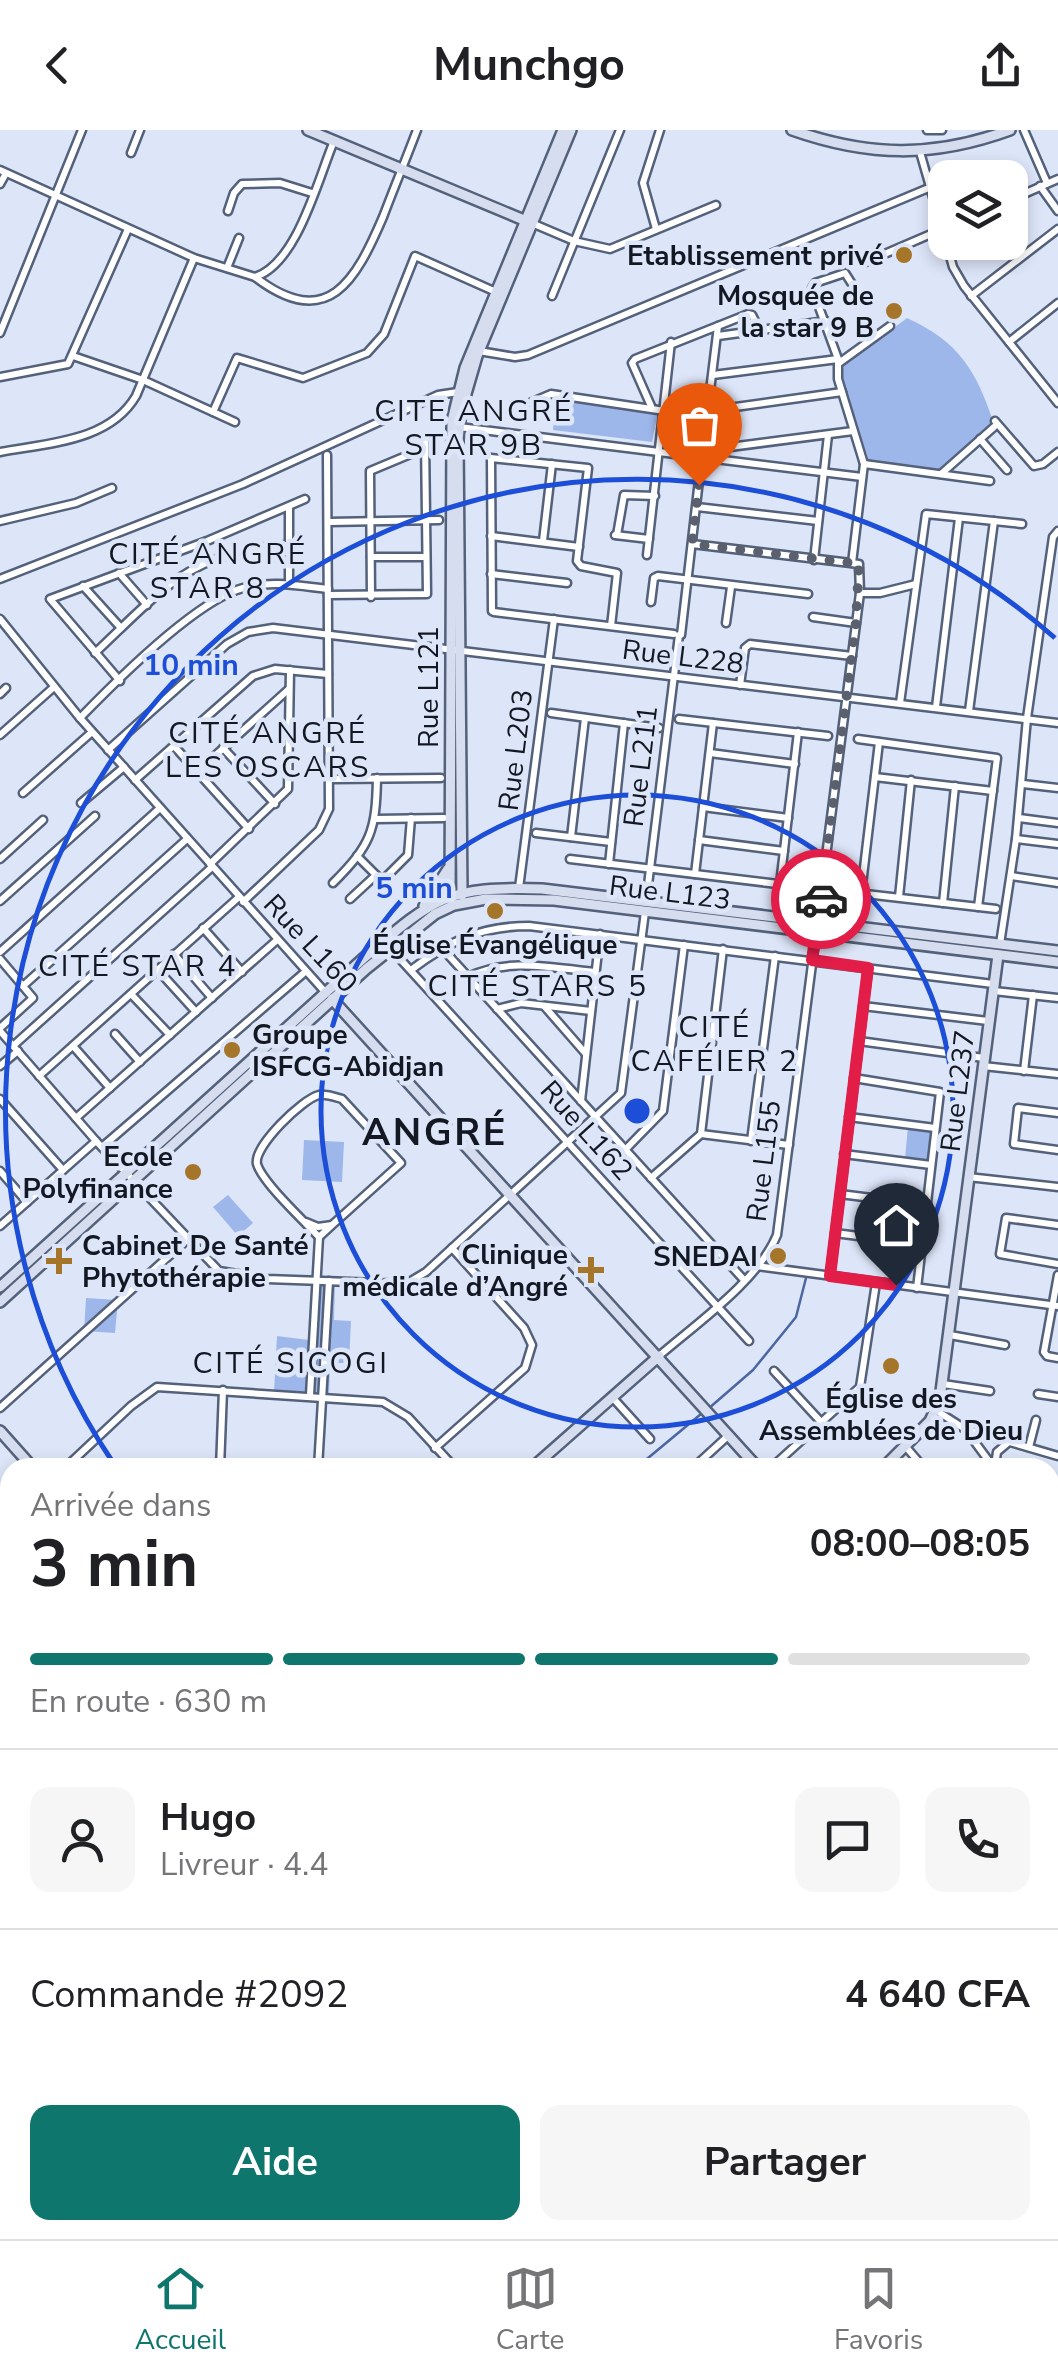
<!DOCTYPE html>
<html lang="fr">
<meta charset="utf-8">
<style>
body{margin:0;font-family:"Nunito Sans",sans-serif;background:#f6f6f6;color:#202124;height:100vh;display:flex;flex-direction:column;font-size:38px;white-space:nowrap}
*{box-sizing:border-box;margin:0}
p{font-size:32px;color:#757577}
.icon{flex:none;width:55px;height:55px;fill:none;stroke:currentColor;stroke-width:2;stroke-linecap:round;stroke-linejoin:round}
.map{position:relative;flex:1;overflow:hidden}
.sheet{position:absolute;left:0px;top:1328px;width:1060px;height:782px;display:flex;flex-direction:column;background:#fff;border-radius:30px 30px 0 0;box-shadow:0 5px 15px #0003}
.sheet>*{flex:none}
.tools{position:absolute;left:928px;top:30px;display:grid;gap:20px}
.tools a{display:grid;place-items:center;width:100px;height:100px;border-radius:20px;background:#fff;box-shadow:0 5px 15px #0003;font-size:50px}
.pin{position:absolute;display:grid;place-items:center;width:85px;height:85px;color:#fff;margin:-102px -42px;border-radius:50% 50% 50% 0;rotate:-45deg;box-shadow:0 0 10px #0007}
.pin .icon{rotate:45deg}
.courier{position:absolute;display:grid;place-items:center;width:100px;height:100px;margin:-50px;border:8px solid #e11d48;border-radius:50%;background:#fff;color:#222;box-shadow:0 2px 12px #0007}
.headline em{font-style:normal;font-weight:700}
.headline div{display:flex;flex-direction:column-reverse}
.headline{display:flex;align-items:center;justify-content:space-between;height:170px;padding:0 30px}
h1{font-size:65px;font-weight:700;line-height:75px}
.bar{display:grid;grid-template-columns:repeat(4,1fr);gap:15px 10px;align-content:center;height:120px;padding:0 30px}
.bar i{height:12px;border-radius:8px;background:#e0e0e0}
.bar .active{background:#0f766e}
.bar p{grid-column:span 4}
.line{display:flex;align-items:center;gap:25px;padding:0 30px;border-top:2px solid #e0e0e0}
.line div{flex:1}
.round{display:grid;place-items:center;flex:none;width:105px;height:105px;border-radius:20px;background:#f6f6f6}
.button{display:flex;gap:20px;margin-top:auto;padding:20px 30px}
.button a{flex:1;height:115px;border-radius:20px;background:#0f766e;color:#fff;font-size:40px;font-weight:700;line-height:115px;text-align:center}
.button a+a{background:#f6f6f6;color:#202124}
header{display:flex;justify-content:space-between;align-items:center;height:130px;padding:0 30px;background:#fff;font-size:45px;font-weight:700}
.tab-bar{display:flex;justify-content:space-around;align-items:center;height:140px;border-top:2px solid #e0e0e0;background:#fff;font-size:28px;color:#757577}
.tab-bar a{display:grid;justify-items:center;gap:5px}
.tab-bar .active{color:#0f766e}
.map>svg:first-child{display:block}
.green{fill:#9eb7eb}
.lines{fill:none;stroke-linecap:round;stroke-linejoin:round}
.stream{stroke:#4c66a2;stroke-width:2.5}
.street-casing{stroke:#54617b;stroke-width:11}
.secondary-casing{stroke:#54617b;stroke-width:14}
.street{stroke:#fff;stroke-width:6}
.secondary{stroke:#d5ddef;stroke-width:9}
.done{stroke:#5a606e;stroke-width:10;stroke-dasharray:0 18}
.route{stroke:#e11d48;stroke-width:12}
.ring{fill:none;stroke:#1d4ed8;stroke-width:5}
.poi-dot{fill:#a57529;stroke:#dde6f9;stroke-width:4}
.labels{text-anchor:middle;stroke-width:9;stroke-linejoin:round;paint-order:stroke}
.poi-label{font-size:28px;font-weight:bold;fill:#131823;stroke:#dde6f9;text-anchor:end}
.street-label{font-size:28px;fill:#131823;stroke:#dde6f9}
.neighbourhood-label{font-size:30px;letter-spacing:2.5px;fill:#131823;stroke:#dde6f9}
.district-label{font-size:38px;font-weight:bold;letter-spacing:2.5px;fill:#131823;stroke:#dde6f9}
.centre{fill:#1d4ed8;stroke:#dde6f9;stroke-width:5}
.ring-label{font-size:30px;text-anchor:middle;font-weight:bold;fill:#1d4ed8;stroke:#dde6f9;stroke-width:9;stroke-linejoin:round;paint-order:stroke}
</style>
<header><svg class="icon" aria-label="back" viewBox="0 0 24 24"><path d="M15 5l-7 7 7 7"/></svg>Munchgo<svg class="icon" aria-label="share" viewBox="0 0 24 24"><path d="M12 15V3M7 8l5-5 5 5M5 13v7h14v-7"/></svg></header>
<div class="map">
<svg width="1058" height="2109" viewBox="0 0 1058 2109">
<rect width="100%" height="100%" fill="#dde6f9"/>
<!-- green -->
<g class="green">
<path d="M907 188C959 212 976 240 994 294L939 340 869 331 841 248 844 235Z"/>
<path d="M556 270 658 282 652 312 553 300Z"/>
<path d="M908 996 931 999 928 1032 905 1029Z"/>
<path d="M304 1010 344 1012 342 1052 302 1050Z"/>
<path d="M228 1065 253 1093 238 1106 213 1077Z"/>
<path d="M312 1155 335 1156 334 1190 351 1191 349 1233H330L329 1267 274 1262 277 1206 309 1210Z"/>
<path d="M86 1168 118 1170 115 1203 84 1201Z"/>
<path d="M57 2100H170L165 2109H66Z"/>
</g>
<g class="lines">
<!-- stream -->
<g class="stream">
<path d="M708 1279 753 1240 796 1187 806 1148"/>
<path d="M636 1338 701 1284"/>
<path d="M116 2109 122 2100"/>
</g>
<!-- street casing -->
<g class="street-casing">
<g id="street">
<path d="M927 0H942"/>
<path d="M1024 0 1047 53"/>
<path d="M920 22 945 109"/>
<path d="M131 23 140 0"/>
<path d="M0 40 194 128 255 147C297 134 318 49 334 11"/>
<path d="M0 54 5 45"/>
<path d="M1040 56 1058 81"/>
<path d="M1010 70 1058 49"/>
<path d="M228 81 234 63 242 54 280 53 312 63"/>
<path d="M534 94 574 111 610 119 716 75"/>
<path d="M656 99 643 53 660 0"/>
<path d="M946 112 953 137 964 156 1058 273"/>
<path d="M866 132 931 104 940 118 948 120"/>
<path d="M227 138 239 108"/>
<path d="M255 147C328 203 356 150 383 87 394 58 406 29 417 0"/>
<path d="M552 166 620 0"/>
<path d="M971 166 1058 99"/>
<path d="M0 203 82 0"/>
<path d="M718 206 826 191"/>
<path d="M1009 212 1058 173"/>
<path d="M479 221 515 227 528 225 931 57"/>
<path d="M73 226 143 250 235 292"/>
<path d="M839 233 890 196"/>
<path d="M713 245 838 229"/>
<path d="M0 247 68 234 128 99"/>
<path d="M530 273 551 264 685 284 842 262"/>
<path d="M651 276 632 233 635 229 748 184 752 185 759 199"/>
<path d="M213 282 237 228 303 248 367 223 384 204 415 126 496 162"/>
<path d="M995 291 1034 336 1043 334 1058 322"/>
<path d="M459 297 691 326"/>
<path d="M980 309 1007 340"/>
<circle cx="699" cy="325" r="9"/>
<path d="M703 317 718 196"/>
<path d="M707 320 853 301"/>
<path d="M0 322C47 313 109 312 136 266L194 128"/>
<path d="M707 328 862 347"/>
<path d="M864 334 990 351"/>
<path d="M941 344 994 297"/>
<path d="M289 377V454"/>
<path d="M697 377 818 391"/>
<path d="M0 391 76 373 112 358"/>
<path d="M329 392 439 390"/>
<path d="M615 405 649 409"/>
<path d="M617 405 624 365 655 366"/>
<path d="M491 406 579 417"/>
<path d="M543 411 552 334"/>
<path d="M647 425 671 212"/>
<path d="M371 427H426"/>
<path d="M814 430 828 305"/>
<path d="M852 433 864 334 838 249V229L812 158 815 153 845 143 857 162"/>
<path d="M119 443 147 475"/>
<path d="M491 444 567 453"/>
<path d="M0 449 243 354 438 265 458 262"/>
<path d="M83 456 121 498"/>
<path d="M860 463H880L916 454"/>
<path d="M328 465 427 464 425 309"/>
<path d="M371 467 370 341 425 318"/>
<path d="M651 472 654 448 658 446 808 464"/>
<path d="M813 487 856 493"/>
<path d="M0 489 80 588 326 863"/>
<path d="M726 493 731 457"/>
<path d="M611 496 617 443 581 436 577 431 588 338 491 328 492 481 494 482 674 504"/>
<path d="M681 505 701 333"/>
<path d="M95 523C162 460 191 420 288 415"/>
<path d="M120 551 50 469 207 411 305 369"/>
<path d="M740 555 745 518 750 514 852 526"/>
<path d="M0 564 6 558"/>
<path d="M900 573 926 384 1022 394"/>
<path d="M936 577 959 388"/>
<path d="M969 581 994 391"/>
<path d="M551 583 659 598"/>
<path d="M80 588C115 552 197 470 243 458 272 450 300 456 328 459"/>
<path d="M679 589 828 606"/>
<path d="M0 605 54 557"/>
<path d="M858 609 997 628 978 777"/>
<path d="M174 616 249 699"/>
<path d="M223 618 275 674"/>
<path d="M108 620 227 514 248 502 273 498 1058 593"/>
<path d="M710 623 795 634"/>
<path d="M197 642 289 559"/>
<path d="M875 647 993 661"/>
<path d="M331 649 441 648"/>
<path d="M135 650 253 546 275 539 328 544"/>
<path d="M1023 654 1058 658"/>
<path d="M23 663 92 602"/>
<path d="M81 673 124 637"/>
<path d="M703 677 788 688"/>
<path d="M1019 688 1058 693"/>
<path d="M376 689 444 688"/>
<path d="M536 703 611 712"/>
<path d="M571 707 585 588"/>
<path d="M1016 709 1058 714"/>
<path d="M699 710 784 721"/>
<path d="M357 726 380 749H384L408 725 411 688"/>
<path d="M0 729 43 690"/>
<path d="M570 729 811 758"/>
<path d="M210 734 288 659 290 540"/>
<path d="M609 734 624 593"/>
<path d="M695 744 713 593"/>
<path d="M1011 746 1058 753"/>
<path d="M333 753C371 715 376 701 377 648"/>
<path d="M780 754 798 602"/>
<path d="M519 758 554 489"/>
<path d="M822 759 996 779"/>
<path d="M861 763 879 612"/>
<path d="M899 767 911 650"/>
<path d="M350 769 376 745"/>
<path d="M0 771 95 686"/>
<path d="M646 771 679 505"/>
<path d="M243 772 319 700 329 679 327 325"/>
<path d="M943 773 955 656"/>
<path d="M203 798 242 842"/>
<path d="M1000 814 1016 709 1027 588 1053 407 1058 401"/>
<path d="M441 817 744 1150"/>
<path d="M391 819 749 1211"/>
<path d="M0 822 160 678"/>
<path d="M174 824 212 868"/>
<path d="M0 829 33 868 0 898"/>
<path d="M157 839 196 882"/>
<path d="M411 840C449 811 481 796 529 796L993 854"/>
<path d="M468 847C509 827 552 838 595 842"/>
<path d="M23 856 187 709"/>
<path d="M994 861 1058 868"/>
<path d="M131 864 170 905"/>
<path d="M863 876 988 891"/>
<path d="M545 877 586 924"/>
<path d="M497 879 521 873 591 881"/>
<path d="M0 901 96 1011 219 1141 267 1149 406 1154 426 1142 621 963 645 782"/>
<path d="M115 904 140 932"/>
<path d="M859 911 984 928"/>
<path d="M13 916 212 737"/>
<path d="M73 916 110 958"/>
<path d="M0 936 18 921"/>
<path d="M983 936 1058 944"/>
<path d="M1024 941 1033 865"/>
<path d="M39 946 239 767"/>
<path d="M854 948 940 962 917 1158"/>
<path d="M0 969 63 1040"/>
<path d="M581 971 600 804"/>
<path d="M1058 983 1018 978 1014 1014 1058 1020"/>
<path d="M849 987 935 998"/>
<path d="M76 988 277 810"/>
<path d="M701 1004 789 1015"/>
<path d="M751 1011 775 826"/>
<path d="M102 1017 305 842"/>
<path d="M625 1020 663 981 684 815"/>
<path d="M844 1024 931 1035"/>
<path d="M0 1041 27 1072"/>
<path d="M968 1047 1058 1057"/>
<path d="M651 1048 701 1004 723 819"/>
<path d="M840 1064 927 1075"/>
<path d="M306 1092 318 1097 332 1095 319 1107C304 1091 262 1052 257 1034 253 1017 302 969 319 965 327 964 335 967 342 969L401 1033 332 1095"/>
<path d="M1058 1095 1006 1088 1000 1124 1058 1134"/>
<path d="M0 1096 96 1011"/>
<path d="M835 1103 921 1114"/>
<path d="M757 1136 1058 1176"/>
<path d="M1058 1145 1044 1222 1047 1226 1058 1228"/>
<path d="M830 1146 868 839"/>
<path d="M950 1205 1005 1215"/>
<path d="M659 1226C696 1194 758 1151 777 1105L860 463 859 434 692 414"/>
<path d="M774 1241 822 1293"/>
<path d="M943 1254 990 1261"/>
<path d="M1038 1264 1058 1267"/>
<path d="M310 1265 319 1107"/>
<path d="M612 1267 650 1309"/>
<path d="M0 1278 189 1108"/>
<path d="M937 1281 965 1299 1058 1326"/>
<path d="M966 1300 994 1338"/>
<path d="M906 1317 924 1338"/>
<path d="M1029 1317 1036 1290"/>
<path d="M435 1318 525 1238 532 1215 524 1198 452 1118"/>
<path d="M995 1336 997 1322 1010 1311"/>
<path d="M65 1338 131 1276 157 1257 383 1272 408 1287 455 1338"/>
<path d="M220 1338 223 1260"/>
<path d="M318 1338 329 1151"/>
<path d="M693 1338 729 1305"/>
<path d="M771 1338 860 1257 876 1153"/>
<path d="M0 1395 10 1386"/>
<path d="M1050 1399 1058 1408"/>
<path d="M0 1471 10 1463"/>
<path d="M0 1487 10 1498"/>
<path d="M0 1538 10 1529"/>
<path d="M0 1604 10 1614"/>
<path d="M1050 1621 1058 1609"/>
<path d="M0 1671 10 1662"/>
<path d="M1050 1725 1058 1729"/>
<path d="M1050 1767 1058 1754"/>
<path d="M0 1777 10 1787"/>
<path d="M1050 1821 1058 1808"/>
<path d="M1050 1845 1058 1857"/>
<path d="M0 1863 10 1854"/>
<path d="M0 1892 10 1903"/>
<path d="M1050 1934 1058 1951"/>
<path d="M0 1956 10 1967"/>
<path d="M1050 1968 1058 1964"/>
<path d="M631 2100 650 2109"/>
<path d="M202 2109H211"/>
<path d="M327 2109 330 2100"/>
<path d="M614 2109 619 2100"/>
<path d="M666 2109 671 2100"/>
<path d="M702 2109 706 2100"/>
<path d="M906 2109 910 2100"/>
<path d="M964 2109 969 2100"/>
<path d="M1009 2109 1013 2100"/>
</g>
</g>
<!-- secondary casing -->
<g class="secondary-casing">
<g id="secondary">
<path d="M308 0 531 93"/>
<path d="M792 0C869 27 933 28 1010 0"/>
<path d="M462 765 458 310 461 281 477 226 571 0"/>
<path d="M450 768 452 291 465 238 563 0"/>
<path d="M424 776 448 739"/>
<path d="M332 869 758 1338"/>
<path d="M0 1157 365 827C435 767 447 756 542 759L1058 821"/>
<path d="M0 1172 366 839 435 784 454 775 486 769 554 770 1058 832"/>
<path d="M0 1301 33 1338"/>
<path d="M532 1338 659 1226"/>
<path d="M883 1338 930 1291 940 1269 998 825"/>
<path d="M1050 1684 1058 1664"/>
<path d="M0 1815 10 1805"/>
<path d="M473 2100 491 2109"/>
<path d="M1036 2100 1045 2109"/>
<path d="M249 2109 252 2100"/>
<path d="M573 2109 577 2100"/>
<path d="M804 2109 809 2100"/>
</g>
</g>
<!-- street -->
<use href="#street" class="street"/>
<!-- secondary -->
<use href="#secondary" class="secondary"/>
</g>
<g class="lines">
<!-- done -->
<path class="done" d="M699 355 692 414 859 434 856 492 821 769"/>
<!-- route -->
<path class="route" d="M821 769 812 830 868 838 830 1146 896 1155"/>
</g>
<!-- distance rings -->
<g class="ring">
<circle cx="637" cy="981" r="316"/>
<path d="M114 1334A631 631 0 0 1 1055 508"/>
</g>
<!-- markers -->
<g class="poi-dot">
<circle cx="904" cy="125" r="10"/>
<circle cx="894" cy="181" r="10"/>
<circle cx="495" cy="781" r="10"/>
<circle cx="232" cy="920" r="10"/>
<circle cx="193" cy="1042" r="10"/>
<circle cx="778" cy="1126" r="10"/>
<path d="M54 1116h10v10h10v10h-10v10h-10v-10h-10v-10h10z"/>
<path d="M586 1125h10v10h10v10h-10v10h-10v-10h-10v-10h10z"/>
<circle cx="891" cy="1236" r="10"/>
</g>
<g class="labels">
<!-- poi labels -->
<g class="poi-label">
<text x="884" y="135">Etablissement privé</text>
<text x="874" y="175">Mosquée de<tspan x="874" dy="32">la star 9 B</tspan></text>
<text x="495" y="824" text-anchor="middle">Église Évangélique</text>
<text x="252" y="914" text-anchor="start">Groupe<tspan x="252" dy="32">ISFCG-Abidjan</tspan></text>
<text x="173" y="1036">Ecole<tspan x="173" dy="32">Polyfinance</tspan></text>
<text x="82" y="1125" text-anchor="start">Cabinet De Santé<tspan x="82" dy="32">Phytothérapie</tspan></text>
<text x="568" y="1134">Clinique<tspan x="568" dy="32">médicale d’Angré</tspan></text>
<text x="758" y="1136">SNEDAI</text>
<text x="891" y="1278" text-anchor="middle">Église des<tspan x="891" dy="32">Assemblées de Dieu</tspan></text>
</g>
<!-- street labels -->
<g class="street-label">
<text transform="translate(683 526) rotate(7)" y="10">Rue L228</text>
<text transform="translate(428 557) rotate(-90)" y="10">Rue L121</text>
<text transform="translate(515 620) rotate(-83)" y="10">Rue L203</text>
<text transform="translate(640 636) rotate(-83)" y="10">Rue L211</text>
<text transform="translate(670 762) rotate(7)" y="10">Rue L123</text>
<text transform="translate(311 813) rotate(47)" y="10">Rue L160</text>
<text transform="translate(957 961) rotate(-83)" y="10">Rue L237</text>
<text transform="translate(587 1000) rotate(48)" y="10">Rue L162</text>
<text transform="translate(763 1031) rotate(-83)" y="10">Rue L155</text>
</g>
<!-- neighbourhood labels -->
<g class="neighbourhood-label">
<text x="474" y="291">CITE ANGRÉ<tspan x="474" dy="34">STAR 9B</tspan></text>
<text x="208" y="434">CITÉ ANGRÉ<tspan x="208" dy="34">STAR 8</tspan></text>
<text x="268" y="613">CITÉ ANGRÉ<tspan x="268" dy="34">LES OSCARS</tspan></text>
<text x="138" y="846">CITÉ STAR 4</text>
<text x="538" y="866">CITÉ STARS 5</text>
<text x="715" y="907">CITÉ<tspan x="715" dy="34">CAFÉIER 2</tspan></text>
<text x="291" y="1243">CITÉ SICOGI</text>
</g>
<!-- district labels -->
<g class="district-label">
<text x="435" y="1015">ANGRÉ</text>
</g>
</g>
<circle cx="637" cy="981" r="15" class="centre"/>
<g class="ring-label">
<text x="191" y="545">10 min</text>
<text x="414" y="768">5 min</text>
</g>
</svg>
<div class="tools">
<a><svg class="icon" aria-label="layers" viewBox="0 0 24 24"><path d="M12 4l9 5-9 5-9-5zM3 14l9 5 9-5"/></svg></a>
</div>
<div class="pin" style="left:699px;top:355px;background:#ea580c"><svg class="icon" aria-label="bag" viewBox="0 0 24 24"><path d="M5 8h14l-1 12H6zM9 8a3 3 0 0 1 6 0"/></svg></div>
<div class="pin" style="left:896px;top:1155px;background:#1f2937"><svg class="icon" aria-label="home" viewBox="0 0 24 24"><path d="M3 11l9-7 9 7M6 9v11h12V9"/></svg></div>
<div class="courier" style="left:821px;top:769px"><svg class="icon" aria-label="car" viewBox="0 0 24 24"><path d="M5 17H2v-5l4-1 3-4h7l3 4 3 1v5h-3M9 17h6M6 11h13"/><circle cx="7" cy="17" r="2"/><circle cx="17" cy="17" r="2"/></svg></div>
<section class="sheet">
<div class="headline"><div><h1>3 min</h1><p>Arrivée dans</p></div><em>08:00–08:05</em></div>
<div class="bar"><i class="active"></i><i class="active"></i><i class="active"></i><i></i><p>En route · 630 m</p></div>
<div class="line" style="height:180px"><a class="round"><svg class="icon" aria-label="person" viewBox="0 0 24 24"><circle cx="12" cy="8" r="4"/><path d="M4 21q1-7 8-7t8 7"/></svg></a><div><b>Hugo</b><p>Livreur · 4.4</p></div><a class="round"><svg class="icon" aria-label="chat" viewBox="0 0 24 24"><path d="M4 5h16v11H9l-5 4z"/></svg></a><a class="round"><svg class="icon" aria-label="phone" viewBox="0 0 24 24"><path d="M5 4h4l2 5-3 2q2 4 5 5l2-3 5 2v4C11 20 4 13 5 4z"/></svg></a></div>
<div class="line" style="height:130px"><div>Commande #2092</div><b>4 640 CFA</b></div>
<div class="button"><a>Aide</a><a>Partager</a></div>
</section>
</div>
<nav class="tab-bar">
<a class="active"><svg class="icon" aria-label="home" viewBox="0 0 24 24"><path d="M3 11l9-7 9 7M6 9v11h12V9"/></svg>Accueil</a>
<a><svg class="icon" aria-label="map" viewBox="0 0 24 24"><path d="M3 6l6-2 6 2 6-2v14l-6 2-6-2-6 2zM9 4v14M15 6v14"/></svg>Carte</a>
<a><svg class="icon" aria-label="saved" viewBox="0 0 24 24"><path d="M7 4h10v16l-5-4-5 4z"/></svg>Favoris</a>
</nav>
